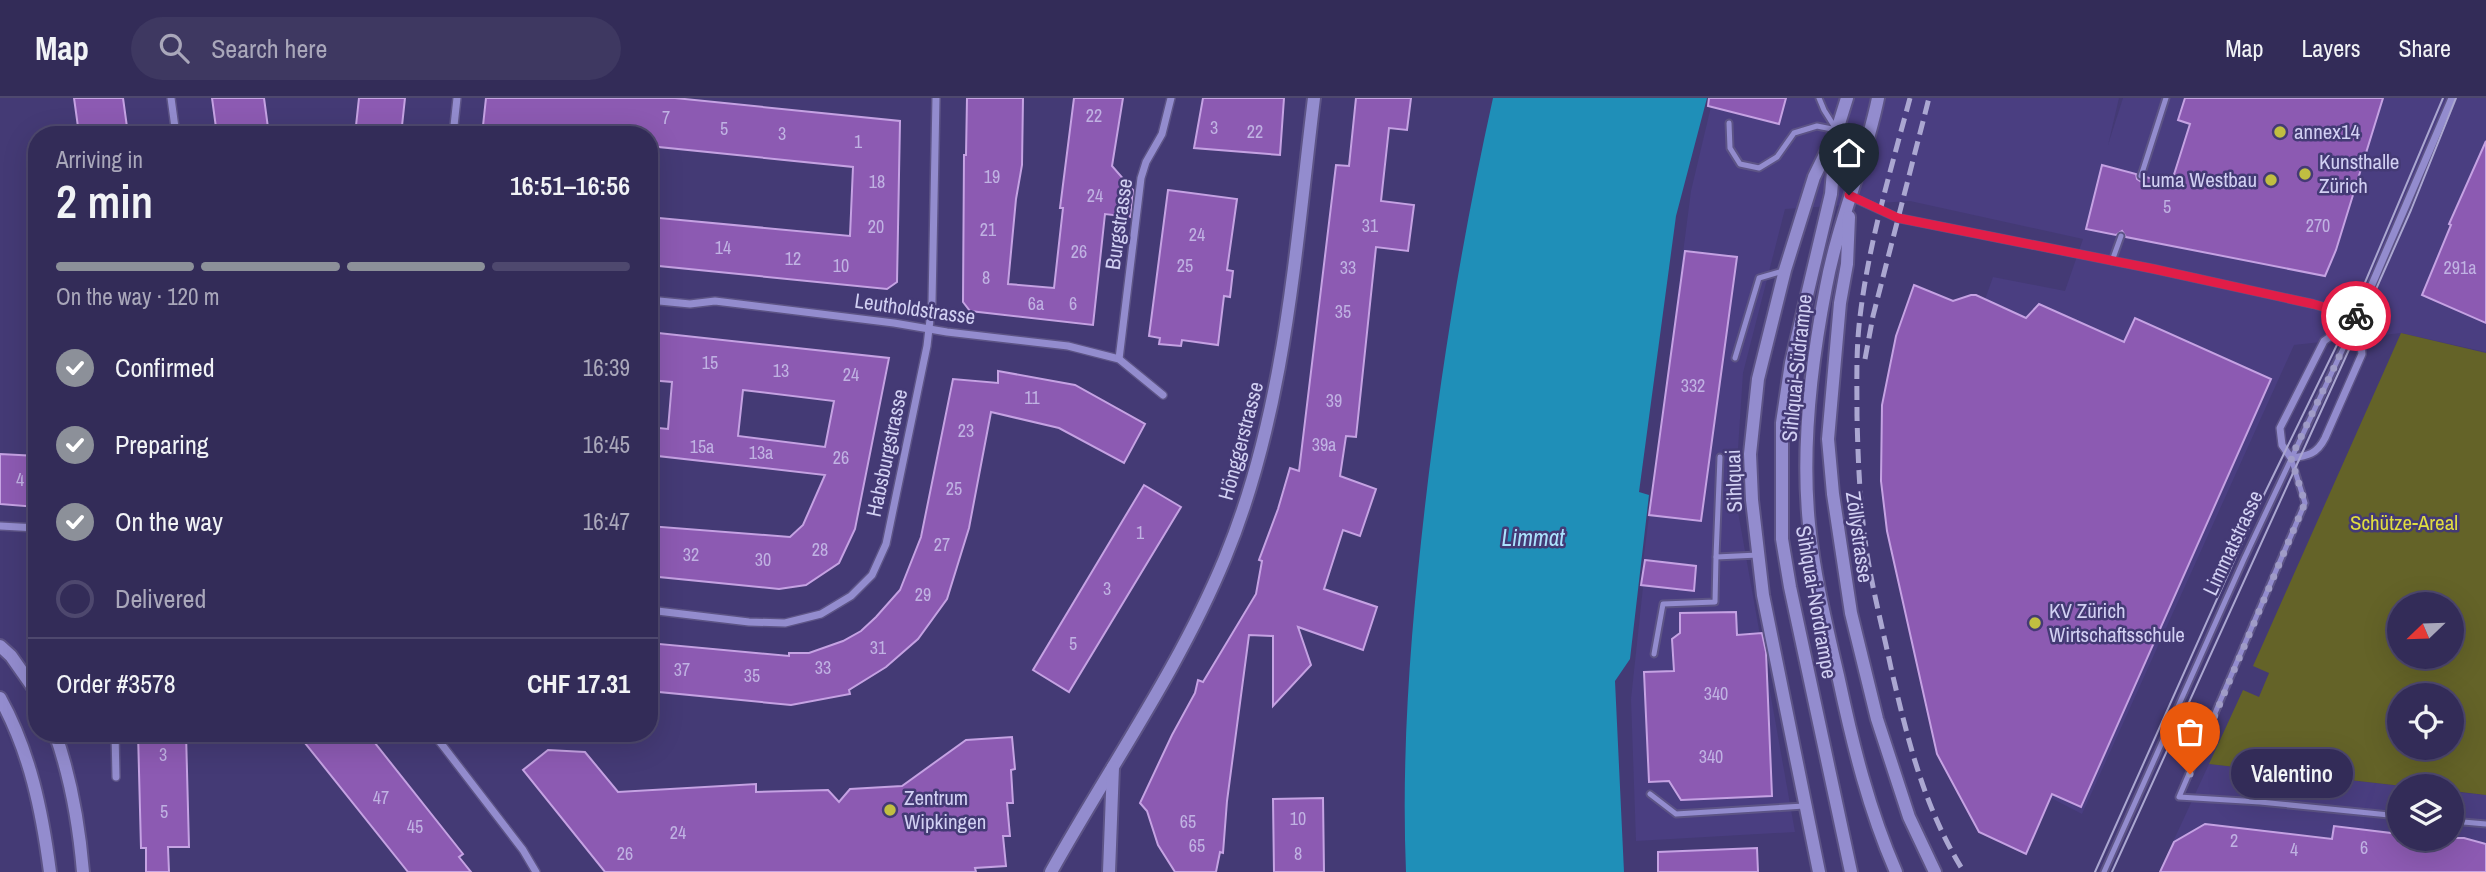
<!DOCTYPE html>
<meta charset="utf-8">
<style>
body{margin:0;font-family:"Archivo Narrow",sans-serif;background:#3e3861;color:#f1f3f6;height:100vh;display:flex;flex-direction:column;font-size:26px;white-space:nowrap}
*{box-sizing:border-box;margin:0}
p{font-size:23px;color:#a9a7ba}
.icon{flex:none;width:38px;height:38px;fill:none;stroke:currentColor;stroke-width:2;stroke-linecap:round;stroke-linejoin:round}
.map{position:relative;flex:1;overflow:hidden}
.panel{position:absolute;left:28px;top:28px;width:630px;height:616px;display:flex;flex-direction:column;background:#332c58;border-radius:28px;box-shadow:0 7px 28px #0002,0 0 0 2px #4e486e}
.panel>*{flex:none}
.needle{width:46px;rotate:247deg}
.tools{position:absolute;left:2387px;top:494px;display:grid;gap:14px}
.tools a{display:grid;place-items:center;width:77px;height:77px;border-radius:50%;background:#332c58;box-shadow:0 7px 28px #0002,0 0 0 2px #4e486e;font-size:35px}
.pin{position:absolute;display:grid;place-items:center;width:60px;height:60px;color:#fff;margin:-72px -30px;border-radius:50% 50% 50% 0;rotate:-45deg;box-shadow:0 0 7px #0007}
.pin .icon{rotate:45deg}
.courier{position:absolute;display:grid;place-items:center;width:70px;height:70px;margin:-35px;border:5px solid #e11d48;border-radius:50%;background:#fff;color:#222;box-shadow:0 2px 9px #0007}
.bubble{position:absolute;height:49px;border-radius:24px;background:#332c58;box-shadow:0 7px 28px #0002,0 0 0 2px #4e486e;font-size:23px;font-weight:600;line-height:49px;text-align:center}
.overview em{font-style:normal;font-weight:600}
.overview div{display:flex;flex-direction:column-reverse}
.overview{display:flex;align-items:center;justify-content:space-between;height:119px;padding:0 28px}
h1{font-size:46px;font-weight:600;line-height:52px}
.bar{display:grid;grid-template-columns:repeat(4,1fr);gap:10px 7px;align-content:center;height:84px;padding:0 28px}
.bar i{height:9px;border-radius:5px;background:#4e486e}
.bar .selected{background:#8c9099}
.bar p{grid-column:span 4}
.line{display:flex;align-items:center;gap:18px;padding:0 28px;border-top:2px solid #4e486e}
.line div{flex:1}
ol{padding:0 28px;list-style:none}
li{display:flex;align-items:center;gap:21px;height:77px}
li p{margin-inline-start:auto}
li .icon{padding:7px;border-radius:50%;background:#8c9099;color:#fff;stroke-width:4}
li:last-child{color:#a9a7ba}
li i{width:38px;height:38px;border:4px solid #4e486e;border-radius:50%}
header{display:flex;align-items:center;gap:42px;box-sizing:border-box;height:98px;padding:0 35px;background:#332c58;border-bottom:2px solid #4e486e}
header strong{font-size:33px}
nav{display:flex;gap:38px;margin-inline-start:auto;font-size:24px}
.search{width:490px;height:63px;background:#3e3861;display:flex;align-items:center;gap:18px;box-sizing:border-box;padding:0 24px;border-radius:38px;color:#a9a7ba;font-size:26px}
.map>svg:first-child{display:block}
.built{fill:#4a3e81}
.green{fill:#646328;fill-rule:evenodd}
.water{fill:#1f8fb8}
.building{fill:#8c5ab2;stroke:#c5a2e3;stroke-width:2;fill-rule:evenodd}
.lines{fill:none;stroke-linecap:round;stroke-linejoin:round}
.service-casing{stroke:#5d5486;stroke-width:9}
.minor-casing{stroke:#5d5486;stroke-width:10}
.tertiary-casing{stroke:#5d5486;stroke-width:16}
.service{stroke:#938cce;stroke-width:5}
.minor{stroke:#938cce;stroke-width:7}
.tertiary{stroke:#938cce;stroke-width:12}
.tram{stroke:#aba7d1;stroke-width:2}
.rail{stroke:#aba7d1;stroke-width:5;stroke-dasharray:14 7;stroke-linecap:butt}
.done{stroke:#a09cc7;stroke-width:7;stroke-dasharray:0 12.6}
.route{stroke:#e11d48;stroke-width:9}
.poi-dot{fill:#c0be41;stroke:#443a75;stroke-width:2.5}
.labels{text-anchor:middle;stroke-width:5;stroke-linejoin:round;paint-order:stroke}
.number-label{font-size:18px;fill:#c0b2e3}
.poi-label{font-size:21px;fill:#d2d0f3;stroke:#443a75;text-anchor:start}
.street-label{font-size:21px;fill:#d2d0f3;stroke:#443a75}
.park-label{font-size:21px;fill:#e0dd40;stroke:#443a75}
.water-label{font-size:23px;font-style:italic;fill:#abe3fd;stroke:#443a75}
</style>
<header>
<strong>Map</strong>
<div class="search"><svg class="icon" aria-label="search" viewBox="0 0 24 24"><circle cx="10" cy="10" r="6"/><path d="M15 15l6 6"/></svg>Search here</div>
<nav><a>Map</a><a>Layers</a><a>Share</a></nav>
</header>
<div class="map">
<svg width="2486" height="774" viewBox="0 0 2486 774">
<rect width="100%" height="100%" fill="#443a75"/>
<!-- built -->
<g class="built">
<path d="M1713 0H2119L2108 47 2123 0H2486V254L2401 235 2294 247 2082 716 1959 652 1928 361 1993 179 2065 193 2083 141 1910 103 1785 111 1743 275 1735 397 1795 734 1636 743 1631 601 1643 489 1640 488 1691 93Z"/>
<path d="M2209 666 2400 688 2399 740H2452V694L2486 697V774H2159Z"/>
</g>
<!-- green -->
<path class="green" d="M2401 235 2486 255V697L2452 693V688H2402L2209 666 2243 592 2259 599 2269 575 2253 568ZM2399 506H2452V558H2399ZM2399 597H2452V649H2399Z"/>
<!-- water -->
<path class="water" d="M1493 0H1707L1676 118 1639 394 1649 397 1630 561 1615 583 1624 774H1406C1401 652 1411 530 1425 408 1441 271 1463 135 1493 0Z"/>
<!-- building -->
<g class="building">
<path d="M74 0H123L127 29 79 36Z"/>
<path d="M212 0H264L269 37H217Z"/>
<path d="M359 0H405L401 37H355Z"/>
<path d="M486 0H675L900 23 897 184 887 191 649 167V119L850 138 853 69 649 48V37H482Z"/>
<path d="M967 0H1023L1022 67 1016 101 1008 186 1054 190 1063 110H1060L1074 0H1123L1112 68 1133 92 1130 119 1105 116 1093 227 970 213 963 204 964 57H966Z"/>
<path d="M1203 0H1284L1280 57 1194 50Z"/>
<path d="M1356 0H1411L1407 32 1389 30 1381 103 1414 107 1408 153 1376 149 1356 339 1346 338 1340 378 1376 391 1360 438 1343 432 1324 491 1377 509 1363 552 1298 529 1311 567 1273 608V538L1249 537 1227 703 1223 755 1220 754 1216 774H1175L1158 747 1147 713 1140 705 1172 637 1195 595 1198 582 1203 584 1256 496 1262 463 1259 462 1278 411 1290 370 1299 373 1336 67 1349 68Z"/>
<path d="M1709 0H1786L1779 26 1708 8Z"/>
<path d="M2185 0H2383L2336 152 2325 178 2126 139 2122 133 2116 137 2086 131 2102 67 2136 76 2137 81 2140 83 2146 79 2171 86 2190 26 2178 22Z"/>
<path d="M2486 43V225L2422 197 2451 127 2449 126Z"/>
<path d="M1168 92 1237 101 1227 172 1233 173 1230 199 1224 198 1218 247 1182 242 1181 248 1159 246 1160 240 1149 238Z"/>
<path d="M1685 153 1737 159 1701 423 1649 417Z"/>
<path d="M1914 187 1953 203 1971 197H1976L2026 220 2039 206 2124 244 2135 220 2271 281 2081 709 2052 696 2026 756 1979 734 1937 656 1887 433 1881 383 1882 307 1896 238Z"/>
<path d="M649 234 889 260 855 431 839 465 806 487 779 491 649 478V428L790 439 803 427 825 377 649 357V329L668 331 672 284 649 282ZM743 292 834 303 825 349 738 338Z"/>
<path d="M998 273 1075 287 1145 326 1124 365 1059 330 991 314 969 430 947 501 918 541 886 569 849 592 850 596 791 607 649 593V545L789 558V555H809L843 543 861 533 876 519 900 492 921 439 953 281 998 285Z"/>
<path d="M0 356 37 358V409L0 406Z"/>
<path d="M1144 387 1181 409 1069 594 1033 572Z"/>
<path d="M1645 462 1696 468 1694 493 1641 487Z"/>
<path d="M1736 514 1737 537 1762 535 1766 554 1772 698 1681 702 1669 683 1649 684 1644 574 1674 573 1672 541 1680 535V515Z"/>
<path d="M138 635H186L189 749H168L169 774H146V750H141Z"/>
<path d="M297 635H367L463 756 459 759 471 774H408Z"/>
<path d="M1012 639 1015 671 1011 672 1013 705H1007L1010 738H1003L1006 768 975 770 976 774H605L523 672 548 652 585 654 618 694 756 686V694L828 692 839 704 850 691 902 688 966 642Z"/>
<path d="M1323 700 1324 774H1274L1273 701Z"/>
<path d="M2205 726 2332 741 2334 728 2399 736V740H2464L2486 746V774H2160L2174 744Z"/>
<path d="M1757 750 1758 774H1658V754Z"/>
</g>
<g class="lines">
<!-- service casing -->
<g class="service-casing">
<g id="service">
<path d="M1819 0 1824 12 1836 31"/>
<path d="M1729 25 1730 50 1740 66 1759 70 1777 59 1794 35 1817 28 1837 32"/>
<path d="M2141 78 2166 0"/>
<path d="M2112 163 2121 138"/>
<path d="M1735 260 1759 180 1783 173"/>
<path d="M1720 359 1716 459 1758 457"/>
<path d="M2291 360 2305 405 2179 699 2260 704 2399 718"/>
<path d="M1654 556 1663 506 1715 504 1716 459"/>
<path d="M1650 696 1676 716 1804 708"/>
<path d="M2452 723 2486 726"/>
<path d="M2104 774 2244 461 2358 219"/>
</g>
</g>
<!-- minor casing -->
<g class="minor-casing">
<g id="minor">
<path d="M171 0 176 37"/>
<path d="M453 37 457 0"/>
<path d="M1850 98 1898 120 2154 171 2313 206 2358 219"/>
<path d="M649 202 690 206 715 203 894 225 947 234 1068 248 1119 261 1163 297"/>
<path d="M2358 219 2324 243 2280 330 2282 347 2291 360C2308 358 2317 356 2325 340L2362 256 2358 219 2452 0"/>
<path d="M1119 261 1141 80 1146 64 1162 36 1171 0"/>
<path d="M0 428 37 430"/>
<path d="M649 512 749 524 785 525 821 516 851 498 872 477 886 446 927 248 932 204 936 0"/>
<path d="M115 635 116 679"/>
<path d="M433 635 523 752 536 774"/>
</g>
</g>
<!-- tertiary casing -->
<g class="tertiary-casing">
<g id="tertiary">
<path d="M1878 0C1865 64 1838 124 1826 189 1811 266 1801 347 1809 426 1814 478 1827 530 1839 582 1853 648 1869 712 1896 774"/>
<path d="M1836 39 1831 96 1791 265 1782 325V441L1790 489 1851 774"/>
<path d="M1849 119 1847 166 1840 205 1828 341 1833 396 1851 515 1877 621 1909 719 1935 774"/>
<path d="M0 548 11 558 37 595"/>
<path d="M0 600C30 654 42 713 50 774"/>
<path d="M55 635C71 680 79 727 83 774"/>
<path d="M1051 774C1109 670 1179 571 1225 460 1285 315 1295 155 1314 0"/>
<path d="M1109 774 1113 669"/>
<path d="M1819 774 1763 497 1752 402 1750 356 1758 281 1785 172 1814 79 1837 32 1847 0"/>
</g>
</g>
<!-- service -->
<use href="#service" class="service"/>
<!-- minor -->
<use href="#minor" class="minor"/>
<!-- tertiary -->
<use href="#tertiary" class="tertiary"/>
<!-- tram -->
<g class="tram">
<path d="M2095 774 2259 407 2350 220 2443 0"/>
<path d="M2112 774 2362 223 2411 112 2456 0"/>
</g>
<!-- rail -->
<g class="rail">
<path d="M1910 0C1890 75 1867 150 1859 228 1856 258 1857 288 1857 318 1858 364 1860 410 1867 456 1873 494 1883 532 1891 570 1908 643 1924 710 1964 774"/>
<path d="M1865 261 1873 218 1929 0"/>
</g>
</g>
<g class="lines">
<!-- done -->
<path class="done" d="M2190 676 2305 405 2291 360 2358 219 2356 218"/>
<!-- route -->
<path class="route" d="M1849 97 1898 120 2154 171 2313 206 2356 218"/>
</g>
<!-- markers -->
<g class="poi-dot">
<circle cx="2280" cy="34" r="7"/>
<circle cx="2305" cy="76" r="7"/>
<circle cx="2271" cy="82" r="7"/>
<circle cx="2035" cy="525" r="7"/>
<circle cx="890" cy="712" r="7"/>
</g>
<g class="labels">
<!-- number labels -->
<g class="number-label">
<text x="1094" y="24">22</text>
<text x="666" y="26">7</text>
<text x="1214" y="36">3</text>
<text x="724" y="37">5</text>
<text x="1255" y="40">22</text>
<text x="782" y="42">3</text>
<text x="858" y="50">1</text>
<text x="992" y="85">19</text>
<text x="877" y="90">18</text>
<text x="1095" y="104">24</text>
<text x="2167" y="115">5</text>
<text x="1370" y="134">31</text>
<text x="2318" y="134">270</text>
<text x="876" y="135">20</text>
<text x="988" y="138">21</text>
<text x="1197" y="143">24</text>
<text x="723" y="156">14</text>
<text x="1079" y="160">26</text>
<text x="793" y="167">12</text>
<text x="841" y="174">10</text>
<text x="1185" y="174">25</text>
<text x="1348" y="176">33</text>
<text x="2460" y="176">291a</text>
<text x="986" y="186">8</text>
<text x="1036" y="212">6a</text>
<text x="1073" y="212">6</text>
<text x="1343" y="220">35</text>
<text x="710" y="271">15</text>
<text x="781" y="279">13</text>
<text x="851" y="283">24</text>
<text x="1693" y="294">332</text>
<text x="1032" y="306">11</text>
<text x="1334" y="309">39</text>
<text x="966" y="339">23</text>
<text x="1324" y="353">39a</text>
<text x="702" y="355">15a</text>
<text x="761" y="361">13a</text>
<text x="841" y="366">26</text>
<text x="20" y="388">4</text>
<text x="954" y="397">25</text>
<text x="1140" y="441">1</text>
<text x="942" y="453">27</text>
<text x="820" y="458">28</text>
<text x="691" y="463">32</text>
<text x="763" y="468">30</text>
<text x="1107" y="497">3</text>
<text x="923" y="503">29</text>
<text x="1073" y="552">5</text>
<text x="878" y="556">31</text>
<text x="823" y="576">33</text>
<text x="682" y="578">37</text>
<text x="752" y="584">35</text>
<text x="1716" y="602">340</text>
<text x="163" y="663">3</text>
<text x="1711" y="665">340</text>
<text x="381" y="706">47</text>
<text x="164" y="720">5</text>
<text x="1298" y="727">10</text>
<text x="1188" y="730">65</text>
<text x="415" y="735">45</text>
<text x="678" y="741">24</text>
<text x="2234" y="749">2</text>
<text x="1197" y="754">65</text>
<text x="2364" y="756">6</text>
<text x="2294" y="758">4</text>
<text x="625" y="762">26</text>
<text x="1298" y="762">8</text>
</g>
<!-- poi labels -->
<g class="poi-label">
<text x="2294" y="41">annex14</text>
<text x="2319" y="71">Kunsthalle<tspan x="2319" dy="24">Zürich</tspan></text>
<text x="2257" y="89" text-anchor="end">Luma Westbau</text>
<text x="2049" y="520">KV Zürich<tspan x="2049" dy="24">Wirtschaftsschule</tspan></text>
<text x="904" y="707">Zentrum<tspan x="904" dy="24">Wipkingen</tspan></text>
</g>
<!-- street labels -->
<g class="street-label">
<text transform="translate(1119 126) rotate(-82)" y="7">Burgstrasse</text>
<text transform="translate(915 211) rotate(8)" y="7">Leutholdstrasse</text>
<text transform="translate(1797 270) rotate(-84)" y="7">Sihlquai-Südrampe</text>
<text transform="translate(1241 343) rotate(-75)" y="7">Hönggerstrasse</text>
<text transform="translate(887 355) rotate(-78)" y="7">Habsburgstrasse</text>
<text transform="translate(1734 383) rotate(-92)" y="7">Sihlquai</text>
<text transform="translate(1859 439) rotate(82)" y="7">Zöllystrasse</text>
<text transform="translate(2233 445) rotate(-65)" y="7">Limmatstrasse</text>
<text transform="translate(1816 504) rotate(80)" y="7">Sihlquai-Nordrampe</text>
</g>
<!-- park labels -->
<g class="park-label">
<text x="2404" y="432">Schütze-Areal</text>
</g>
<!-- water labels -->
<g class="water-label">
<text x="1533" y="448">Limmat</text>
</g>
</g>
</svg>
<div class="tools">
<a><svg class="needle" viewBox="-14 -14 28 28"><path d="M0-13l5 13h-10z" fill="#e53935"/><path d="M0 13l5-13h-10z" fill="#a9a7ba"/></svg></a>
<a><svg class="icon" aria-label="locate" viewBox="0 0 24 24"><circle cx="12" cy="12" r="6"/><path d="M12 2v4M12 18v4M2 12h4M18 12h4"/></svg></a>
<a><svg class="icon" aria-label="layers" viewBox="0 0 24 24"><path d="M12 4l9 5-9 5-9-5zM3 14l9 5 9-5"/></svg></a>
</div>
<div class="pin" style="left:2190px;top:676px;background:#ea580c"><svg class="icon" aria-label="bag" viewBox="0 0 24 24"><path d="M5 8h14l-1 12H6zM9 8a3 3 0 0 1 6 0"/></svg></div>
<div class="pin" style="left:1849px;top:97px;background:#1f2937"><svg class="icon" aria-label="home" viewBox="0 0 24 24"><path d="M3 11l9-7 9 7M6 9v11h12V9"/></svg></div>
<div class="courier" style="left:2356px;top:218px"><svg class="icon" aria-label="bike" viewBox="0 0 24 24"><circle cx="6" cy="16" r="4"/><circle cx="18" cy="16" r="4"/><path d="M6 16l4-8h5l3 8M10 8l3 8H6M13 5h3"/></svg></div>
<div class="bubble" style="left:2231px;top:651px;width:122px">Valentino</div>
<section class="panel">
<div class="overview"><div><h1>2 min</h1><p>Arriving in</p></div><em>16:51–16:56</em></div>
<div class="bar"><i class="selected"></i><i class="selected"></i><i class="selected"></i><i></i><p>On the way · 120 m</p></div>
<ol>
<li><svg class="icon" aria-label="check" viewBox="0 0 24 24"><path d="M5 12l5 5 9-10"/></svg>Confirmed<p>16:39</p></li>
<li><svg class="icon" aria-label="check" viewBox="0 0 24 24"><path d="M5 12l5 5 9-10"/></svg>Preparing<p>16:45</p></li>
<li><svg class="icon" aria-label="check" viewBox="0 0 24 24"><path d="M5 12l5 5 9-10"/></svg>On the way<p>16:47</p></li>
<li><i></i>Delivered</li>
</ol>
<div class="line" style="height:91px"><div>Order #3578</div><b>CHF 17.31</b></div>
</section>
</div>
